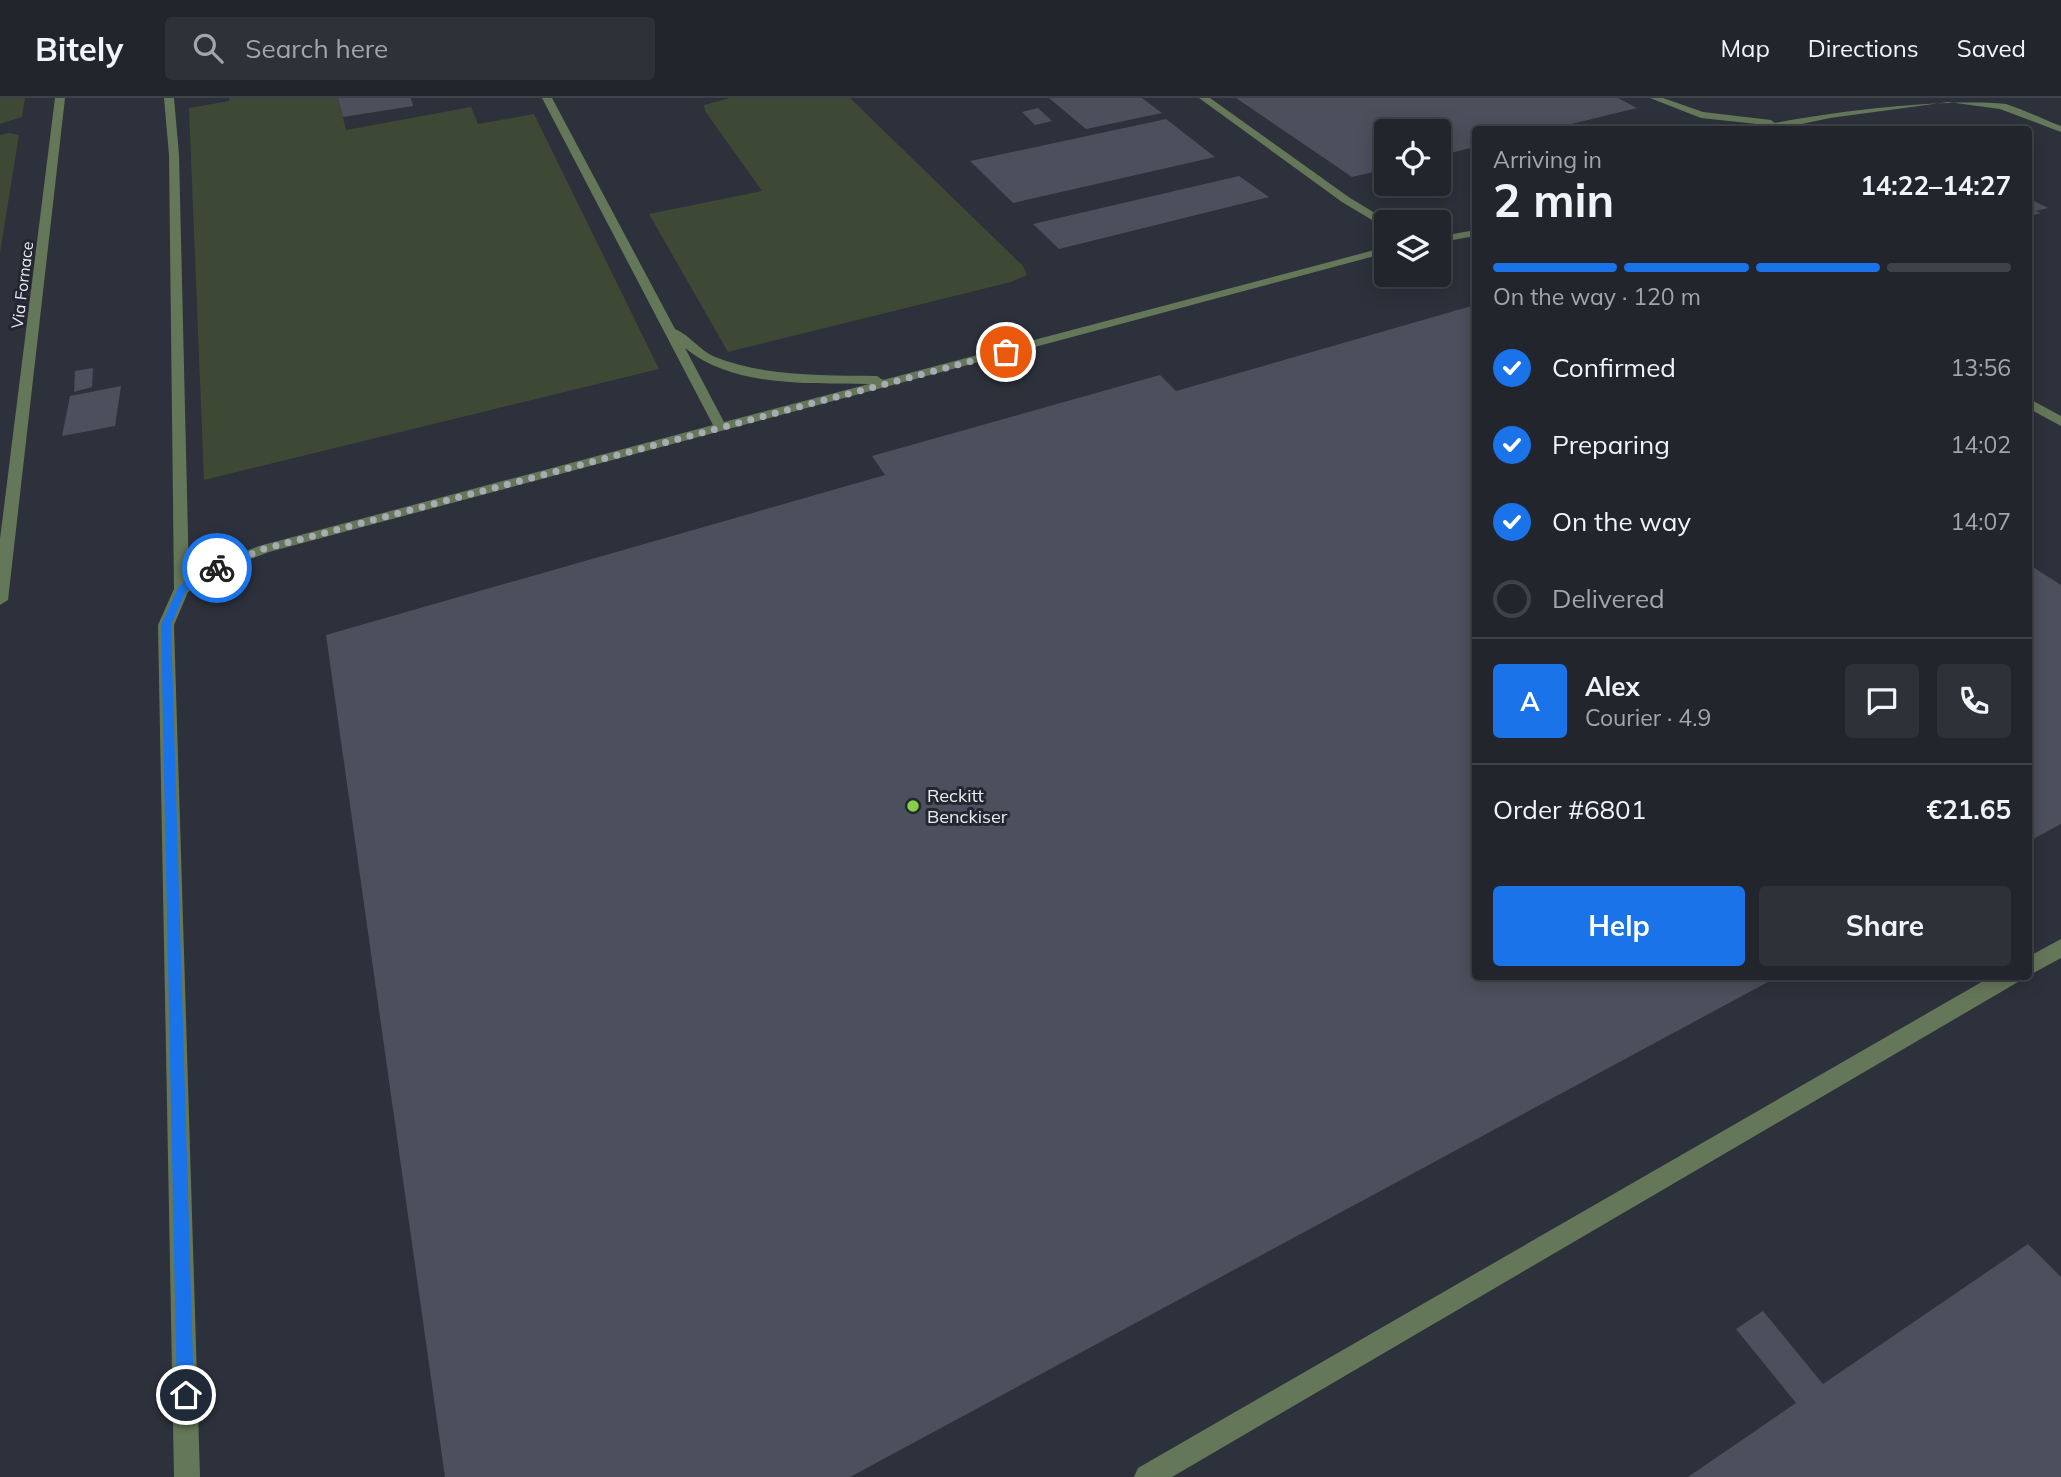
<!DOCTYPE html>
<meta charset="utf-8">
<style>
body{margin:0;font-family:Mulish,sans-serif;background:#2e3138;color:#f1f3f6;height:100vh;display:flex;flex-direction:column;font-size:26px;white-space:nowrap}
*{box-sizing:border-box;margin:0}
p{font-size:23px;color:#a2a5a9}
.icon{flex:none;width:38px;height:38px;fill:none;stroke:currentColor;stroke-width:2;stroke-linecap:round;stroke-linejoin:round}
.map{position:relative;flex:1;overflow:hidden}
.details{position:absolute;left:1472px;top:28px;width:560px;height:854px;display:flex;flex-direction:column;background:#22252c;border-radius:7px;box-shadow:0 4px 18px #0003,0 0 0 2px #3f4248}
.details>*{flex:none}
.tools{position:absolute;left:1374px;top:21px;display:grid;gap:14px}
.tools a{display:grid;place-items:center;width:77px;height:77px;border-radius:7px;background:#22252c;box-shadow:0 4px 18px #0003,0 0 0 2px #3f4248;font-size:35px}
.pin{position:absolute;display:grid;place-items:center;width:60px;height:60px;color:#fff;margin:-30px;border:4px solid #fff;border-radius:50%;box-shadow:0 2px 7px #0007}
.courier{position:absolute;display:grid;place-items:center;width:70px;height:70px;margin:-35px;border:5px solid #1a73e8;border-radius:50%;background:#fff;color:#222;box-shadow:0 2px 9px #0007}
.overview em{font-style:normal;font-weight:700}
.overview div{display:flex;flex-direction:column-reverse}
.overview{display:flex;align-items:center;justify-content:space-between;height:119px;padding:0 21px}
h1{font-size:46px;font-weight:700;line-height:52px}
.bar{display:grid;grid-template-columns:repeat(4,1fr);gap:10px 7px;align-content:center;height:84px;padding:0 21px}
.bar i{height:9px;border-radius:5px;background:#3f4248}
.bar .on{background:#1a73e8}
.bar p{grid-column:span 4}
.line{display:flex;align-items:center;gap:18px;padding:0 21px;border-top:2px solid #3f4248}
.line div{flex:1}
.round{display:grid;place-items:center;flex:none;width:74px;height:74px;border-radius:7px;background:#2e3138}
ol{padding:0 21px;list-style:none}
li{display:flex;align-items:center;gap:21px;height:77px}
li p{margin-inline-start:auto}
li .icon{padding:7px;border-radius:50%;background:#1a73e8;color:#fff;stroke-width:4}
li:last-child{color:#a2a5a9}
li i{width:38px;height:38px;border:4px solid #3f4248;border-radius:50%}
.button{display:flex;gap:14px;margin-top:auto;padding:14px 21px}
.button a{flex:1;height:80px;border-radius:7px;background:#1a73e8;color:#fff;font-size:28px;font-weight:700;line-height:80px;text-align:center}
.button a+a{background:#2e3138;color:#f1f3f6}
header{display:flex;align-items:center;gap:42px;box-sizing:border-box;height:98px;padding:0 35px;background:#22252c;border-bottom:2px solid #3f4248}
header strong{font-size:33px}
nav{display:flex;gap:38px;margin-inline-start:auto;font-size:24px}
.search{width:490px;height:63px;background:#2e3138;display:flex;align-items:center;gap:18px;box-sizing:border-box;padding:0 24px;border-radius:7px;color:#a2a5a9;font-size:26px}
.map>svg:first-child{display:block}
.green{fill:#3d4935}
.building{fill:#4c505c}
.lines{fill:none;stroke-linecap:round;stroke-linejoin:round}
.minor{fill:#657759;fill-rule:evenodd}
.route{fill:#1a73e8}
.done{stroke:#a8abb3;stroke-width:7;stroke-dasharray:0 12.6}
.poi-dot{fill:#89ce48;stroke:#242731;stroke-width:2.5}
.labels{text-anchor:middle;stroke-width:6;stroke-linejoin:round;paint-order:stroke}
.far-street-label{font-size:16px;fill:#eaedf4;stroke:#242731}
.poi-label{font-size:18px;fill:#eaedf4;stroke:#242731;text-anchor:start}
</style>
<header>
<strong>Bitely</strong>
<div class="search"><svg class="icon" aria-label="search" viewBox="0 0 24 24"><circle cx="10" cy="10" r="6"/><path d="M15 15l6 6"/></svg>Search here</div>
<nav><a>Map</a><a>Directions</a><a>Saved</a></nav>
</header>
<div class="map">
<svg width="2061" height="1379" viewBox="0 0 2061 1379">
<rect width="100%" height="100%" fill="#2d313b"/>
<!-- green -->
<g class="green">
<path d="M0 0H25L22 19 0 26Z"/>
<path d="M229 0H338L346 32 471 9 478 26 534 16 659 271 204 382 189 10 229 3Z"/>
<path d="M730 0H850L1023 168 1027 177 1011 184 728 254 649 116 762 93 705 13 704 7Z"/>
<path d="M9 35 19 37 0 155V37Z"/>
</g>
<!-- building -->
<g class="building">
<path d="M338 0H411L413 8 343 19Z"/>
<path d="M1049 0H1142L1162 15 1086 31Z"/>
<path d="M1236 0H1618L1637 10 1547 32H1475V49L1438 58V33H1386V71L1352 79Z"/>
<path d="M1038 10 1052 23 1035 27 1022 14Z"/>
<path d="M1166 21 1215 59 1013 105 970 63Z"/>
<path d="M1239 78 1269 99 1059 151 1033 126Z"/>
<path d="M2028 100 2048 110 2036 113 2041 115 2028 119Z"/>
<path d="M1475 207V878H1779L850 1379H445L326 537 885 377 872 358 1160 277 1176 293Z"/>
<path d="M93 270 92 289 74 294 75 273Z"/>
<path d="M121 288 115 328 62 338 70 298Z"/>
<path d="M2028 466 2061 487V726L2028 744Z"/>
<path d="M2028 1146 2061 1179V1379H1688L1796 1305 1736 1231 1763 1213 1823 1286Z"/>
</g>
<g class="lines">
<!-- minor -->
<g class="minor">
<path d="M55 0H65L8 502 0 507V441Z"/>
<path d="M164 0H174L179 57 189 480 212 466 259 448 713 327 542 0H552L675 231C690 237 700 253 715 259 766 279 823 277 877 278L883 282 1386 149V155L269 454 222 472 188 494 174 527 200 1379H174L158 527 174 491 169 57ZM685 250C733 290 811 285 869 286L724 324Z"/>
<path d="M1199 0H1210L1350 100 1390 124H1386V129L1382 128 1342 104Z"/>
<path d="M1650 0H1663L1703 14 1771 22 1775 25C1837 13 1945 0 2006 6 2024 12 2043 21 2061 28V34L2000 11 1948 4 1830 20 1773 32H1753L1766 27 1701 20Z"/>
<path d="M1475 132V138L1453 142 1438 141V135L1453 136Z"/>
<path d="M2028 300 2061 318V328L2028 310Z"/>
<path d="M2061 841V860L2028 878V859Z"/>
<path d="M1992 878H2021L2018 884 1172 1379H1134L1138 1370Z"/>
</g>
</g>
<!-- route -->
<path class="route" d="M213 467 222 470 186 493 171 527 194 1297 191 1302 186 1305 180 1302 177 1297 161 527 179 488Z"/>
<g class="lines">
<!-- done -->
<path class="done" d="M217 470 264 451 1006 254"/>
</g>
<!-- markers -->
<circle class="poi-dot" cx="913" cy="708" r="7"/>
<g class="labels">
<!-- far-street labels -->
<g class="far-street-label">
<text transform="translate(22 187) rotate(-83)" y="6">Via Fornace</text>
</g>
<!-- poi labels -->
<g class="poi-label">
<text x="927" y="704">Reckitt<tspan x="927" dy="21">Benckiser</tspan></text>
</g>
</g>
</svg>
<div class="tools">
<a><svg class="icon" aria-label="locate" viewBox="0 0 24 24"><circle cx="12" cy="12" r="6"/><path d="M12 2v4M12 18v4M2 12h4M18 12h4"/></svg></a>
<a><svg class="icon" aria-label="layers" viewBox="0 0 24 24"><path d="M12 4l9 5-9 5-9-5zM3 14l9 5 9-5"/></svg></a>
</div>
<div class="pin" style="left:1006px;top:254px;background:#ea580c"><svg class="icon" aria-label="bag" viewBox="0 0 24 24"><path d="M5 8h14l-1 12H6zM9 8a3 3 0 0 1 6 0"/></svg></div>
<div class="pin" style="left:186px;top:1297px;background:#1f2937"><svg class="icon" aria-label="home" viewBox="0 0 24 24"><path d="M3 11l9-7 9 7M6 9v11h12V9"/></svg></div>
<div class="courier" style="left:217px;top:470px"><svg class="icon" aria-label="bike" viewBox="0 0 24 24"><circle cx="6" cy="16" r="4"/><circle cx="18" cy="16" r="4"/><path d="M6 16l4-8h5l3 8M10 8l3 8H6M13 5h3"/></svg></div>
<section class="details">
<div class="overview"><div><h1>2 min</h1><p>Arriving in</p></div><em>14:22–14:27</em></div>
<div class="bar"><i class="on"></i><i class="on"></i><i class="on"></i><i></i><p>On the way · 120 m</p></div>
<ol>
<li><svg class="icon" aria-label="check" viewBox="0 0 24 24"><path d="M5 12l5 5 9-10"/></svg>Confirmed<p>13:56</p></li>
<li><svg class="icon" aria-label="check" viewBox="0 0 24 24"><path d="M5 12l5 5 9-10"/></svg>Preparing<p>14:02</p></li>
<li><svg class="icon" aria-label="check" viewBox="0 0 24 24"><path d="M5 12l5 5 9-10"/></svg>On the way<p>14:07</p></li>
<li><i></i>Delivered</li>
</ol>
<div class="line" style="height:126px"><b class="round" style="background:#1a73e8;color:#fff">A</b><div><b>Alex</b><p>Courier · 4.9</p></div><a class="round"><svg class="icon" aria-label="chat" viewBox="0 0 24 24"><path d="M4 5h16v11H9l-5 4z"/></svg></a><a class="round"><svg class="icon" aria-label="phone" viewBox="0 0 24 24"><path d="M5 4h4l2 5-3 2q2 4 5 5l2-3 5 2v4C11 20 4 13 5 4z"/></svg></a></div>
<div class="line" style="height:91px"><div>Order #6801</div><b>€21.65</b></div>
<div class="button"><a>Help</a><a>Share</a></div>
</section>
</div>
